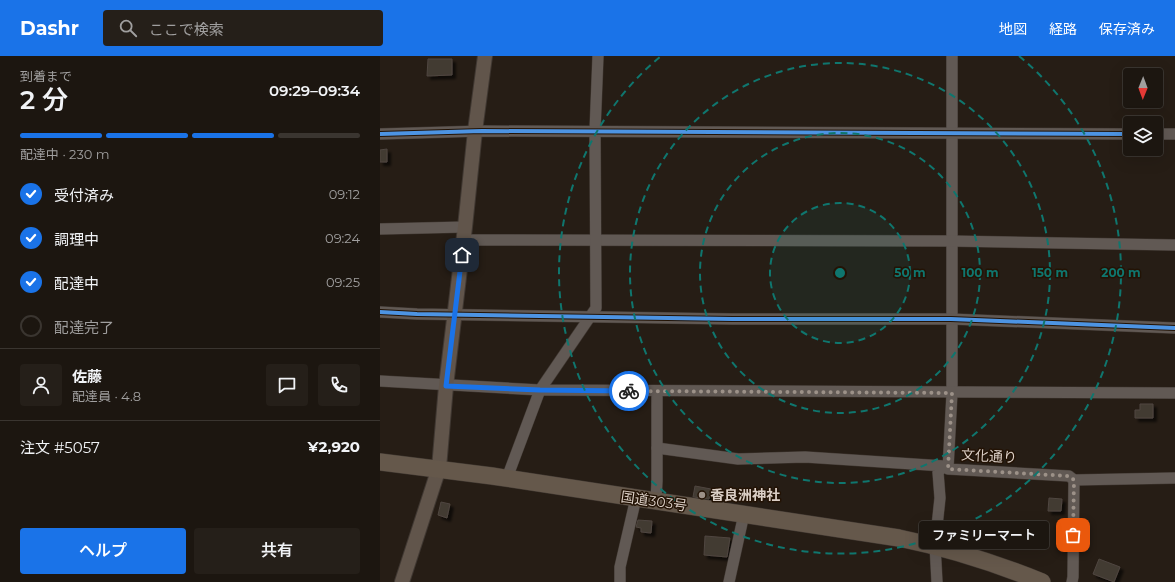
<!DOCTYPE html>
<html lang="ja">
<meta charset="utf-8">
<style>
body{margin:0;font-family:Montserrat,"Noto Sans JP",sans-serif;background:#251f19;color:#f1f3f6;height:100vh;display:flex;flex-direction:column;font-size:15px;white-space:nowrap}
*{box-sizing:border-box;margin:0}
p{font-size:13px;color:#a09f9f}
.icon{flex:none;width:22px;height:22px;fill:none;stroke:currentColor;stroke-width:2;stroke-linecap:round;stroke-linejoin:round}
.map{position:relative;flex:1;overflow:hidden}
.details{display:flex;flex-direction:column;background:#1c1610;width:380px}
.details>*{flex:none}
.needle{width:26px;rotate:181deg}
.tools{position:absolute;left:743px;top:12px;display:grid;gap:8px}
.tools a{display:grid;place-items:center;width:40px;height:40px;border-radius:4px;background:#1c1610;box-shadow:0 4px 16px #0002,0 0 0 1px #3a3530;font-size:20px}
.pin{position:absolute;display:grid;place-items:center;width:34px;height:34px;color:#fff;margin:-17px;border-radius:8px;box-shadow:0 2px 6px #0006}
.courier{position:absolute;display:grid;place-items:center;width:40px;height:40px;margin:-20px;border:3px solid #1a73e8;border-radius:50%;background:#fff;color:#222;box-shadow:0 1px 5px #0007}
.bubble{position:absolute;height:28px;border-radius:4px;background:#1c1610;box-shadow:0 4px 16px #0002,0 0 0 1px #3a3530;font-size:13px;font-weight:600;line-height:28px;text-align:center}
.summary em{font-style:normal;font-weight:600}
.summary div{display:flex;flex-direction:column-reverse}
.summary{display:flex;align-items:center;justify-content:space-between;height:68px;padding:0 20px}
h1{font-size:26px;font-weight:600;line-height:30px}
.bar{display:grid;grid-template-columns:repeat(4,1fr);gap:6px 4px;align-content:center;height:48px;padding:0 20px}
.bar i{height:5px;border-radius:3px;background:#3a3530}
.bar .selected{background:#1a73e8}
.bar p{grid-column:span 4}
.line{display:flex;align-items:center;gap:10px;padding:0 20px;border-top:1px solid #3a3530}
.line div{flex:1}
.round{display:grid;place-items:center;flex:none;width:42px;height:42px;border-radius:4px;background:#251f19}
ol{padding:0 20px;list-style:none}
li{display:flex;align-items:center;gap:12px;height:44px}
li p{margin-inline-start:auto}
li .icon{padding:4px;border-radius:50%;background:#1a73e8;color:#fff;stroke-width:4}
li:last-child{color:#a09f9f}
li i{width:22px;height:22px;border:2px solid #3a3530;border-radius:50%}
.primary-button{display:flex;gap:8px;margin-top:auto;padding:8px 20px}
.primary-button a{flex:1;height:46px;border-radius:4px;background:#1a73e8;color:#fff;font-size:16px;font-weight:600;line-height:46px;text-align:center}
.primary-button a+a{background:#251f19;color:#f1f3f6}
header{display:flex;align-items:center;gap:24px;box-sizing:border-box;height:56px;padding:0 20px;background:#1a73e8;color:#fff}
header strong{font-size:19px}
nav{display:flex;gap:22px;margin-inline-start:auto;font-size:14px}
.search{width:280px;height:36px;background:#251f19;display:flex;align-items:center;gap:10px;box-sizing:border-box;padding:0 14px;border-radius:4px;color:#a09f9f;font-size:15px}
main{display:flex;flex:1;min-height:0}
.map>svg:first-child{display:block}
.building{fill:#423a33;stroke:#4f4640;filter:url(#shadow)}
.lines{fill:none;stroke-linecap:round;stroke-linejoin:round}
.minor-casing{stroke:#403832;stroke-width:12}
.major-casing{stroke:#403832;stroke-width:16}
.highway-casing{stroke:#403832;stroke-width:18}
.minor{stroke:#615954;stroke-width:11}
.major{stroke:#61554b;stroke-width:14}
.highway{stroke:#65584b;stroke-width:17}
.cycleway-casing{stroke:#231305;stroke-width:6}
.cycleway{stroke:#4d94e3;stroke-width:4}
.done{stroke:#9c9188;stroke-width:4;stroke-dasharray:0 7.2}
.route{stroke:#1a73e8;stroke-width:5}
.ring{fill:none;stroke:#0f766e;stroke-width:2;stroke-dasharray:7 5}
.poi-dot{fill:#9c9188;stroke:#231305;stroke-width:1.5}
.labels{text-anchor:middle;stroke-width:3;stroke-linejoin:round;paint-order:stroke}
.street-label{font-size:14px;fill:#dbcfc6;stroke:#231305}
.poi-label{font-size:14px;font-weight:bold;fill:#dbcfc6;stroke:#231305;text-anchor:start}
.centre{fill:#0f766e;stroke:#231305;stroke-width:2}
.ring-label{font-size:12px;text-anchor:middle;font-weight:bold;fill:#0f766e;stroke:#231305;stroke-width:3;stroke-linejoin:round;paint-order:stroke}
</style>
<header>
<strong>Dashr</strong>
<div class="search"><svg class="icon" aria-label="search" viewBox="0 0 24 24"><circle cx="10" cy="10" r="6"/><path d="M15 15l6 6"/></svg>ここで検索</div>
<nav><a>地図</a><a>経路</a><a>保存済み</a></nav>
</header>
<main>
<section class="details">
<div class="summary"><div><h1>2 分</h1><p>到着まで</p></div><em>09:29–09:34</em></div>
<div class="bar"><i class="selected"></i><i class="selected"></i><i class="selected"></i><i></i><p>配達中 · 230 m</p></div>
<ol>
<li><svg class="icon" aria-label="check" viewBox="0 0 24 24"><path d="M5 12l5 5 9-10"/></svg>受付済み<p>09:12</p></li>
<li><svg class="icon" aria-label="check" viewBox="0 0 24 24"><path d="M5 12l5 5 9-10"/></svg>調理中<p>09:24</p></li>
<li><svg class="icon" aria-label="check" viewBox="0 0 24 24"><path d="M5 12l5 5 9-10"/></svg>配達中<p>09:25</p></li>
<li><i></i>配達完了</li>
</ol>
<div class="line" style="height:72px"><a class="round"><svg class="icon" aria-label="person" viewBox="0 0 24 24"><circle cx="12" cy="8" r="4"/><path d="M4 21q1-7 8-7t8 7"/></svg></a><div><b>佐藤</b><p>配達員 · 4.8</p></div><a class="round"><svg class="icon" aria-label="chat" viewBox="0 0 24 24"><path d="M4 5h16v11H9l-5 4z"/></svg></a><a class="round"><svg class="icon" aria-label="phone" viewBox="0 0 24 24"><path d="M5 4h4l2 5-3 2q2 4 5 5l2-3 5 2v4C11 20 4 13 5 4z"/></svg></a></div>
<div class="line" style="height:52px"><div>注文 #5057</div><b>¥2,920</b></div>
<div class="primary-button"><a>ヘルプ</a><a>共有</a></div>
</section>
<div class="map">
<svg width="795" height="526" viewBox="0 0 795 526">
<defs>
<filter id="shadow"><feDropShadow dx="3.5" dy="3.5" stdDeviation="1" flood-color="#0009"/></filter>
</defs>
<rect width="100%" height="100%" fill="#261d15"/>
<!-- building -->
<g class="building">
<path d="M48 3H72V19L47 20Z"/>
<path d="M7 93V106H0V94Z"/>
<path d="M760 348H773V362H755V354H760Z"/>
<path d="M315 430 331 433 329 443 313 441Z"/>
<path d="M669 442 682 443 681 455H668Z"/>
<path d="M61 446 70 448 67 462 58 459Z"/>
<path d="M258 464 272 465 271 477 261 476V472L256 471Z"/>
<path d="M325 480 350 482 347 501 324 499Z"/>
<path d="M719 503 740 511 734 526 713 518Z"/>
</g>
<g class="lines">
<!-- minor casing -->
<g class="minor-casing">
<g id="minor">
<path d="M572 0V337L568 413 689 420 694 424 693 521 692 526"/>
<path d="M0 78 102 75 750 78"/>
<path d="M776 78H795"/>
<path d="M0 173 85 171"/>
<path d="M83 184 571 185 795 189"/>
<path d="M0 256 37 258 352 263H571L795 272"/>
<path d="M0 325 160 334 795 337"/>
<path d="M277 392 358 403 425 401 564 410 558 416 560 442 555 489 557 526"/>
<path d="M127 422 160 334 216 252 215 75 218 0"/>
<path d="M694 424 795 422"/>
<path d="M276 444 277 425V335"/>
<path d="M240 526V511L256 442"/>
<path d="M349 526 364 458"/>
</g>
</g>
<!-- major casing -->
<g class="major-casing">
<path id="major" d="M22 526 59 412 66 330 85 171 95 75 105 0"/>
</g>
<!-- highway casing -->
<g class="highway-casing">
<path id="highway" d="M0 406 112 420 519 482C568 492 615 507 662 526"/>
</g>
<!-- minor -->
<use href="#minor" class="minor"/>
<!-- major -->
<use href="#major" class="major"/>
<!-- highway -->
<use href="#highway" class="highway"/>
<!-- cycleway casing -->
<g class="cycleway-casing">
<g id="cycleway">
<path d="M0 78 102 75 750 78"/>
<path d="M0 256 37 258 352 263H571L795 272"/>
</g>
</g>
<!-- cycleway -->
<use href="#cycleway" class="cycleway"/>
</g>
<g class="lines">
<!-- done -->
<path class="done" d="M249 335 572 337 568 413 689 420 694 424 693 479"/>
<!-- route -->
<path class="route" d="M82 199 66 330 160 334 249 335"/>
</g>
<!-- distance rings -->
<circle cx="460" cy="217" r="70" fill="#0f766e" fill-opacity=".12"/>
<g class="ring">
<circle cx="460" cy="217" r="70"/>
<circle cx="460" cy="217" r="140"/>
<circle cx="460" cy="217" r="210"/>
<path d="M639 0A281 281 0 1 1 281 0"/>
</g>
<!-- markers -->
<circle class="poi-dot" cx="322" cy="439" r="4"/>
<g class="labels">
<!-- street labels -->
<g class="street-label">
<text transform="translate(609 400) rotate(3)" y="5">文化通り</text>
<text transform="translate(274 445) rotate(8)" y="5">国道303号</text>
</g>
<!-- poi labels -->
<g class="poi-label">
<text x="330" y="444">香良洲神社</text>
</g>
</g>
<circle cx="460" cy="217" r="6" class="centre"/>
<g class="ring-label">
<text x="530" y="221">50 m</text>
<text x="600" y="221">100 m</text>
<text x="670" y="221">150 m</text>
<text x="741" y="221">200 m</text>
</g>
</svg>
<div class="tools">
<a><svg class="needle" viewBox="-14 -14 28 28"><path d="M0-13l5 13h-10z" fill="#e53935"/><path d="M0 13l5-13h-10z" fill="#a09f9f"/></svg></a>
<a><svg class="icon" aria-label="layers" viewBox="0 0 24 24"><path d="M12 4l9 5-9 5-9-5zM3 14l9 5 9-5"/></svg></a>
</div>
<div class="pin" style="left:693px;top:479px;background:#ea580c"><svg class="icon" aria-label="bag" viewBox="0 0 24 24"><path d="M5 8h14l-1 12H6zM9 8a3 3 0 0 1 6 0"/></svg></div>
<div class="pin" style="left:82px;top:199px;background:#1f2937"><svg class="icon" aria-label="home" viewBox="0 0 24 24"><path d="M3 11l9-7 9 7M6 9v11h12V9"/></svg></div>
<div class="courier" style="left:249px;top:335px"><svg class="icon" aria-label="bike" viewBox="0 0 24 24"><circle cx="6" cy="16" r="4"/><circle cx="18" cy="16" r="4"/><path d="M6 16l4-8h5l3 8M10 8l3 8H6M13 5h3"/></svg></div>
<div class="bubble" style="left:539px;top:465px;width:130px">ファミリーマート</div>
</div>
</main>
